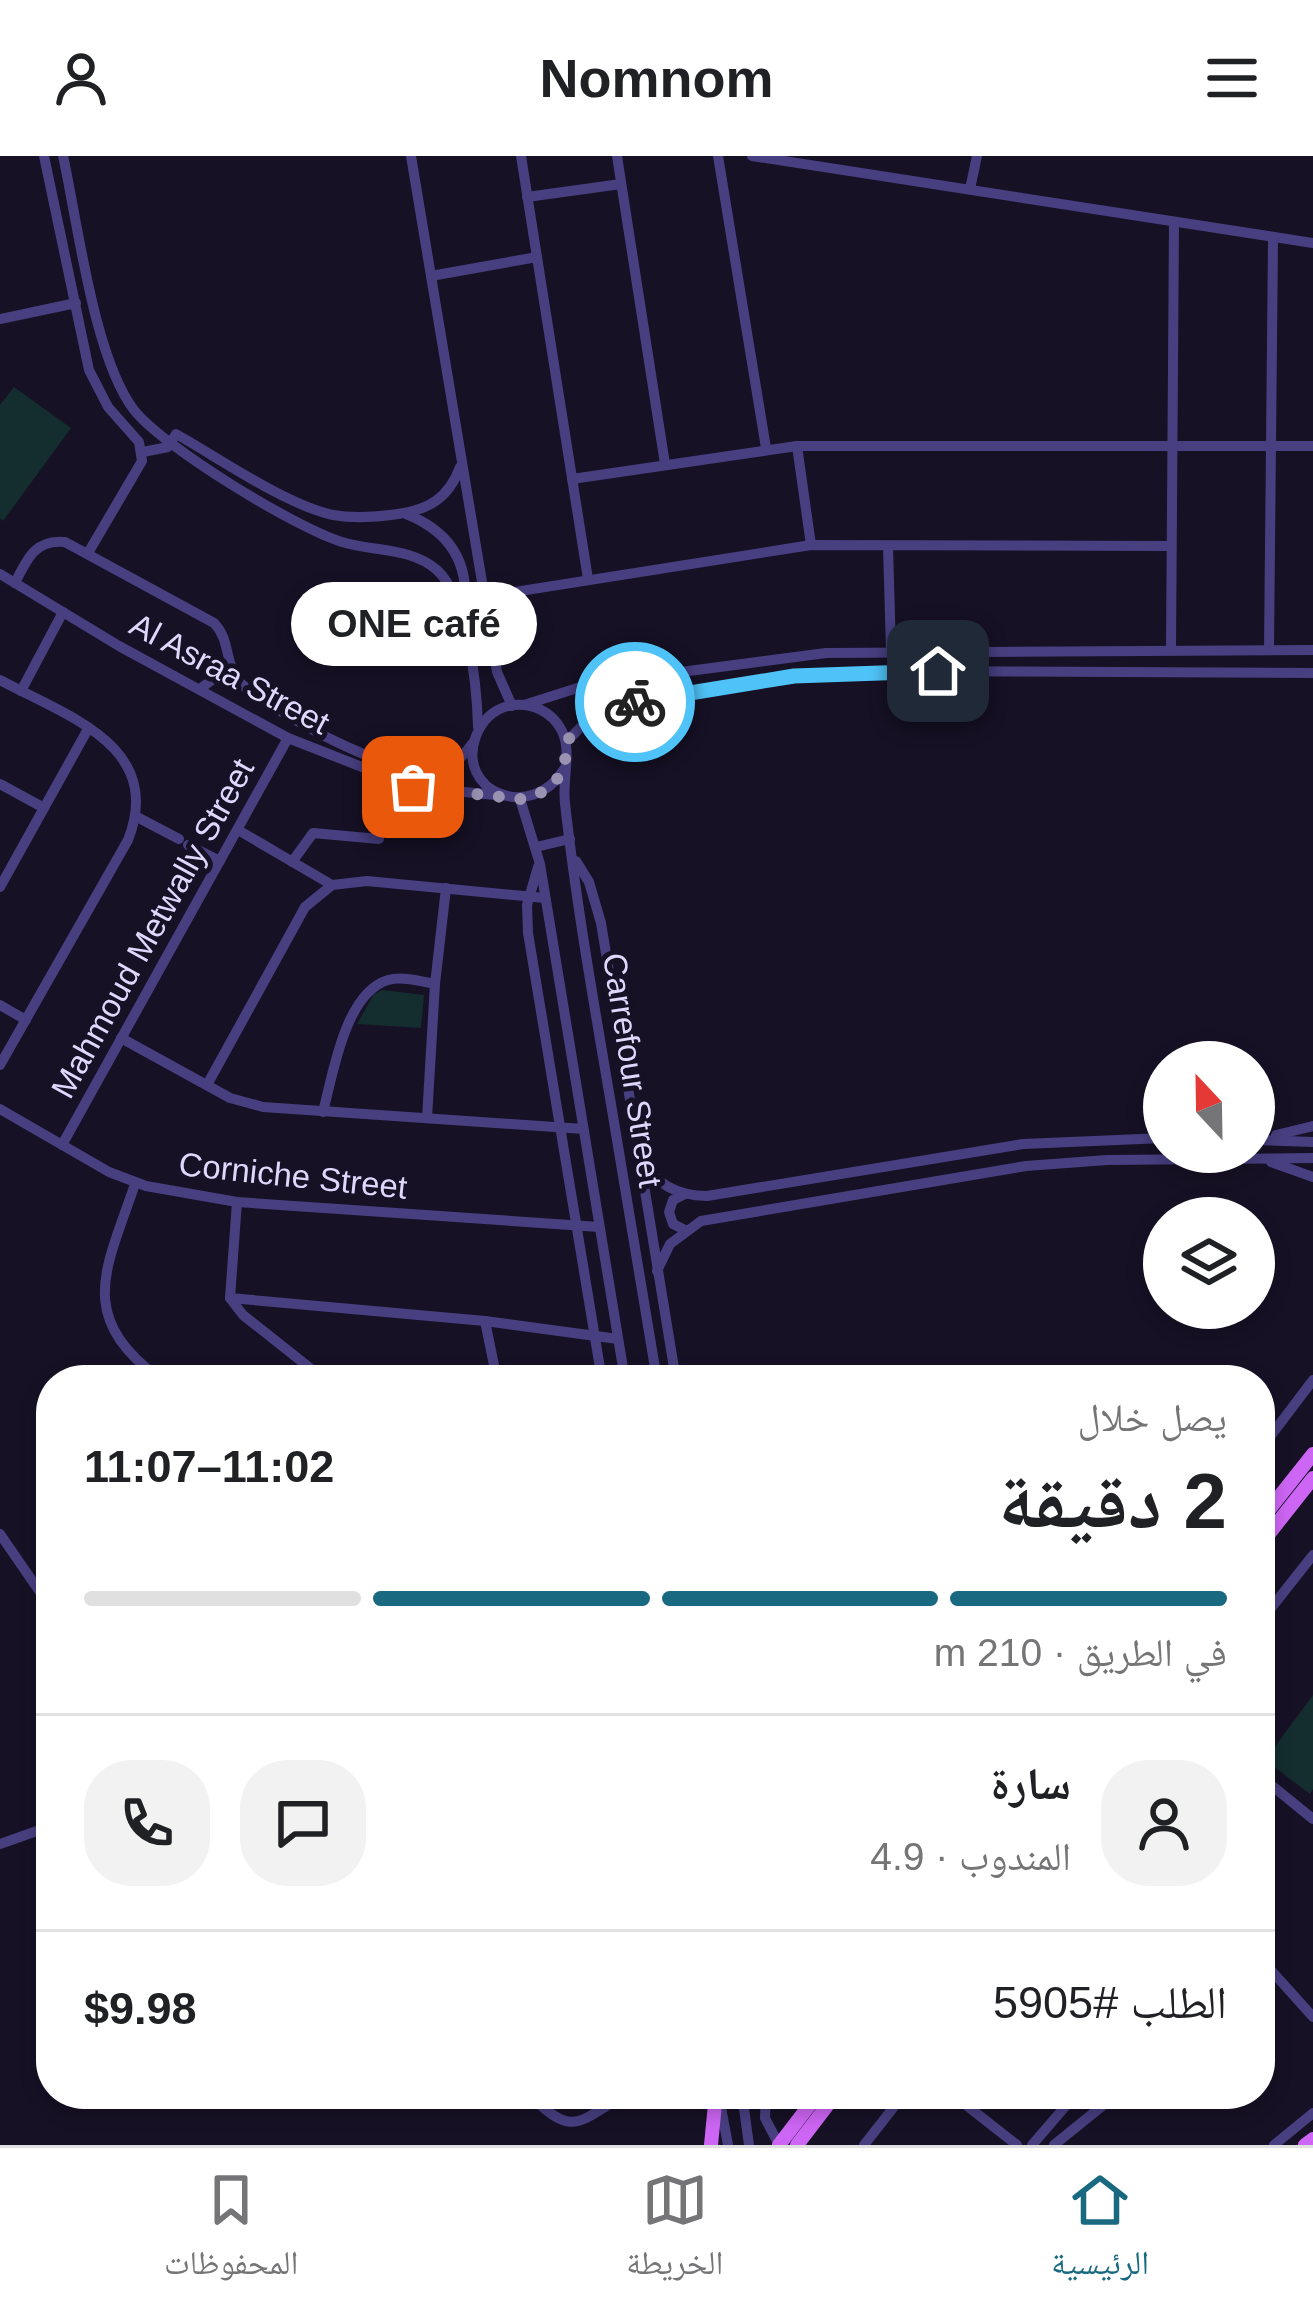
<!DOCTYPE html>
<html lang="ar">
<meta charset="utf-8">
<style>
body{margin:0;font-family:Arial,"Noto Naskh Arabic",sans-serif;background:#f2f2f2;color:#202124;direction:rtl;height:100vh;display:flex;flex-direction:column;font-size:45px;white-space:nowrap}
*{box-sizing:border-box;margin:0}
p{font-size:39px;color:#757577}
.icon{flex:none;width:66px;height:66px;fill:none;stroke:currentColor;stroke-width:2;stroke-linecap:round;stroke-linejoin:round}
.map{position:relative;flex:1;overflow:hidden;direction:ltr}
.side{position:absolute;left:36px;top:1209px;width:1239px;height:744px;display:flex;flex-direction:column;background:#fff;border-radius:48px;box-shadow:0 6px 18px #0003;direction:rtl}
.side>*{flex:none}
.needle{width:78px;rotate:338deg}
.tools{position:absolute;left:1143px;top:885px;display:grid;gap:24px}
.tools a{display:grid;place-items:center;width:132px;height:132px;border-radius:50%;background:#fff;box-shadow:0 6px 18px #0003;font-size:60px}
.pin{position:absolute;display:grid;place-items:center;width:102px;height:102px;color:#fff;margin:-51px;border-radius:24px;box-shadow:0 6px 18px #0006}
.courier{position:absolute;display:grid;place-items:center;width:120px;height:120px;margin:-60px;border:9px solid #4fc3f7;border-radius:50%;background:#fff;color:#222;box-shadow:0 3px 15px #0007}
.bubble{position:absolute;height:84px;border-radius:42px;background:#fff;box-shadow:0 6px 18px #0003;font-size:39px;font-weight:800;line-height:84px;text-align:center;direction:rtl}
.headline em{font-style:normal;font-weight:800}
.headline div{display:flex;flex-direction:column-reverse}
.headline{display:flex;align-items:center;justify-content:space-between;height:204px;padding:0 48px}
h1{font-size:78px;font-weight:800;line-height:90px}
.bar{display:grid;grid-template-columns:repeat(4,1fr);gap:18px 12px;align-content:center;height:144px;padding:0 48px}
.bar i{height:15px;border-radius:9px;background:#e0e0e0}
.bar .current{background:#196a80}
.bar p{grid-column:span 4}
.line{display:flex;align-items:center;gap:30px;padding:0 48px;border-top:3px solid #e0e0e0}
.line div{flex:1}
.round{display:grid;place-items:center;flex:none;width:126px;height:126px;border-radius:48px;background:#f2f2f2}
header{display:flex;justify-content:space-between;align-items:center;height:156px;padding:0 48px;background:#fff;font-size:54px;font-weight:800}
.menu{display:flex;justify-content:space-around;align-items:center;height:168px;border-top:3px solid #e0e0e0;background:#fff;font-size:33px;color:#757577}
.menu a{display:grid;justify-items:center;gap:6px}
.menu .current{color:#196a80}
.map>svg:first-child{display:block}
.green{fill:#142d2f}
.lines{fill:none;stroke-linecap:round;stroke-linejoin:round}
.minor{stroke:#483f81;stroke-width:10}
.major{stroke:#ce66f5;stroke-width:14}
.done{stroke:#9992b1;stroke-width:12;stroke-dasharray:0 21.6}
.route{stroke:#4fc3f7;stroke-width:15}
.labels{text-anchor:middle;stroke-width:10;stroke-linejoin:round;paint-order:stroke}
.street-label{font-size:33px;fill:#dfd8fd;stroke:#161125}
</style>
<header><svg class="icon" aria-label="menu" viewBox="0 0 24 24"><path d="M4 6h16M4 12h16M4 18h16"/></svg>Nomnom<svg class="icon" aria-label="person" viewBox="0 0 24 24"><circle cx="12" cy="8" r="4"/><path d="M4 21q1-7 8-7t8 7"/></svg></header>
<div class="map">
<svg width="1313" height="1989" viewBox="0 0 1313 1989">
<rect width="100%" height="100%" fill="#161125"/>
<!-- green -->
<g class="green">
<path d="M14 231 71 272 3 365 0 362V249Z"/>
<path d="M382 834 424 839 421 872 357 868 374 838Z"/>
<path d="M1313 1539V1633L1310 1638 1265 1604Z"/>
</g>
<g class="lines">
<!-- minor -->
<g class="minor">
<path d="M44 0 89 214 108 251 139 286 142 305 88 397"/>
<path d="M63 0C78 68 94 202 134 254 163 291 296 372 342 386 374 396 411 391 437 414 468 443 477 530 478 571"/>
<path d="M411 0 497 516 512 550"/>
<path d="M521 0 588 423"/>
<path d="M617 0 665 308"/>
<path d="M718 0 766 292"/>
<path d="M752 0 1313 87"/>
<path d="M970 33 977 0"/>
<path d="M527 41 621 28"/>
<path d="M431 120 537 101"/>
<path d="M0 163 76 147"/>
<path d="M797 290 811 389"/>
<path d="M143 296 168 291 176 278C219 302 286 349 333 359 355 363 376 361 398 358 428 354 449 342 460 311"/>
<path d="M572 323 797 290H1313"/>
<path d="M406 358C454 377 472 412 463 462"/>
<path d="M888 390 891 495"/>
<path d="M0 418 119 490 288 582 413 631 495 639"/>
<path d="M15 427C27 403 35 383 65 386L214 467C230 483 225 505 237 524 270 555 389 621 434 614 451 612 462 602 472 588"/>
<path d="M483 441 811 389 1171 390"/>
<path d="M1171 494 1174 66"/>
<path d="M1269 494 1273 83"/>
<path d="M0 524C67 560 165 590 128 684L0 909"/>
<path d="M201 532 230 511"/>
<path d="M21 535 63 456"/>
<path d="M524 549 590 528 826 497 1313 494"/>
<path d="M566 586 588 564 616 550 794 520 892 515 1313 517"/>
<path d="M564 613C532 667 455 636 476 580 482 565 493 554 508 550 530 545 552 555 562 575 572 596 562 624 565 647 577 756 597 864 615 972 629 1056 643 1140 657 1224"/>
<path d="M0 628 44 652"/>
<path d="M520 643 540 708 625 1224"/>
<path d="M137 661 179 683"/>
<path d="M238 674 332 729"/>
<path d="M188 689 220 705"/>
<path d="M536 691 570 683"/>
<path d="M576 705 589 726 601 767 676 1224"/>
<path d="M292 706 313 677 379 683"/>
<path d="M538 711 527 749 528 777 602 1224"/>
<path d="M0 731 88 573"/>
<path d="M0 849 26 864"/>
<path d="M121 882 230 942 263 951 583 973"/>
<path d="M207 929 305 751 332 729 367 725 545 742"/>
<path d="M0 953 109 1016 146 1030 237 1046 599 1071"/>
<path d="M323 956C333 918 345 837 388 824 402 820 420 825 435 828"/>
<path d="M427 962 435 828 446 732"/>
<path d="M1276 979 1313 970"/>
<path d="M1254 984 1313 986"/>
<path d="M62 989 288 582"/>
<path d="M640 1002C655 1028 677 1040 707 1040L1023 988 1164 982"/>
<path d="M1271 1006 1313 1021"/>
<path d="M135 1028C106 1114 75 1160 161 1224"/>
<path d="M237 1046 230 1142 243 1159 325 1224"/>
<path d="M685 1074 673 1068 669 1056 673 1044 685 1038"/>
<path d="M657 1115 670 1088 701 1065 1026 1010 1107 1004 1313 1002"/>
<path d="M230 1142 485 1165 618 1183"/>
<path d="M485 1165 497 1224"/>
<path d="M1260 1294 1313 1224"/>
<path d="M0 1378 51 1452"/>
<path d="M1260 1466 1313 1399"/>
<path d="M1260 1620 1313 1663"/>
<path d="M0 1688 51 1670"/>
<path d="M1260 1802 1313 1861"/>
<path d="M529 1938C573 1983 578 1966 626 1938"/>
<path d="M742 1938 749 1989"/>
<path d="M766 1938 765 1962 779 1989"/>
<path d="M952 1938 1017 1989"/>
<path d="M719 1941 728 1989"/>
<path d="M864 1989 904 1938"/>
<path d="M1032 1989 1076 1938"/>
<path d="M1054 1989 1117 1938"/>
<path d="M1274 1989 1313 1957"/>
</g>
<!-- major -->
<g class="major">
<path d="M1260 1365 1313 1298"/>
<path d="M1260 1389 1313 1322"/>
<path d="M711 1989 716 1938"/>
<path d="M779 1989 818 1938"/>
<path d="M797 1989 836 1938"/>
<path d="M1305 1989 1313 1983"/>
</g>
</g>
<g class="lines">
<!-- done -->
<path class="done" d="M413 631 520 643C552 638 568 618 566 586 585 563 606 552 635 546"/>
<!-- route -->
<path class="route" d="M635 546 794 520 938 515"/>
</g>
<g class="labels">
<!-- street labels -->
<g class="street-label">
<text transform="translate(230 517) rotate(28)" y="12">Al Asraa Street</text>
<text transform="translate(152 772) rotate(-61)" y="12">Mahmoud Metwally Street</text>
<text transform="translate(633 914) rotate(81)" y="12">Carrefour Street</text>
<text transform="translate(293 1019) rotate(6)" y="12">Corniche Street</text>
</g>
</g>
</svg>
<div class="tools">
<a><svg class="needle" viewBox="-14 -14 28 28"><path d="M0-13l5 13h-10z" fill="#e53935"/><path d="M0 13l5-13h-10z" fill="#757577"/></svg></a>
<a><svg class="icon" aria-label="layers" viewBox="0 0 24 24"><path d="M12 4l9 5-9 5-9-5zM3 14l9 5 9-5"/></svg></a>
</div>
<div class="pin" style="left:413px;top:631px;background:#ea580c"><svg class="icon" aria-label="bag" viewBox="0 0 24 24"><path d="M5 8h14l-1 12H6zM9 8a3 3 0 0 1 6 0"/></svg></div>
<div class="pin" style="left:938px;top:515px;background:#1f2937"><svg class="icon" aria-label="home" viewBox="0 0 24 24"><path d="M3 11l9-7 9 7M6 9v11h12V9"/></svg></div>
<div class="courier" style="left:635px;top:546px"><svg class="icon" aria-label="bike" viewBox="0 0 24 24"><circle cx="6" cy="16" r="4"/><circle cx="18" cy="16" r="4"/><path d="M6 16l4-8h5l3 8M10 8l3 8H6M13 5h3"/></svg></div>
<div class="bubble" style="left:291px;top:426px;width:246px">ONE café</div>
<section class="side">
<div class="headline"><div><h1>2 دقيقة</h1><p>يصل خلال</p></div><em>11:02–11:07</em></div>
<div class="bar"><i class="current"></i><i class="current"></i><i class="current"></i><i></i><p>في الطريق · 210 m</p></div>
<div class="line" style="height:216px"><a class="round"><svg class="icon" aria-label="person" viewBox="0 0 24 24"><circle cx="12" cy="8" r="4"/><path d="M4 21q1-7 8-7t8 7"/></svg></a><div><b>سارة</b><p>المندوب · 4.9</p></div><a class="round"><svg class="icon" aria-label="chat" viewBox="0 0 24 24"><path d="M4 5h16v11H9l-5 4z"/></svg></a><a class="round"><svg class="icon" aria-label="phone" viewBox="0 0 24 24"><path d="M5 4h4l2 5-3 2q2 4 5 5l2-3 5 2v4C11 20 4 13 5 4z"/></svg></a></div>
<div class="line" style="height:156px"><div>الطلب #5905</div><b>$9.98</b></div>
</section>
</div>
<nav class="menu">
<a class="current"><svg class="icon" aria-label="home" viewBox="0 0 24 24"><path d="M3 11l9-7 9 7M6 9v11h12V9"/></svg>الرئيسية</a>
<a><svg class="icon" aria-label="map" viewBox="0 0 24 24"><path d="M3 6l6-2 6 2 6-2v14l-6 2-6-2-6 2zM9 4v14M15 6v14"/></svg>الخريطة</a>
<a><svg class="icon" aria-label="saved" viewBox="0 0 24 24"><path d="M7 4h10v16l-5-4-5 4z"/></svg>المحفوظات</a>
</nav>
